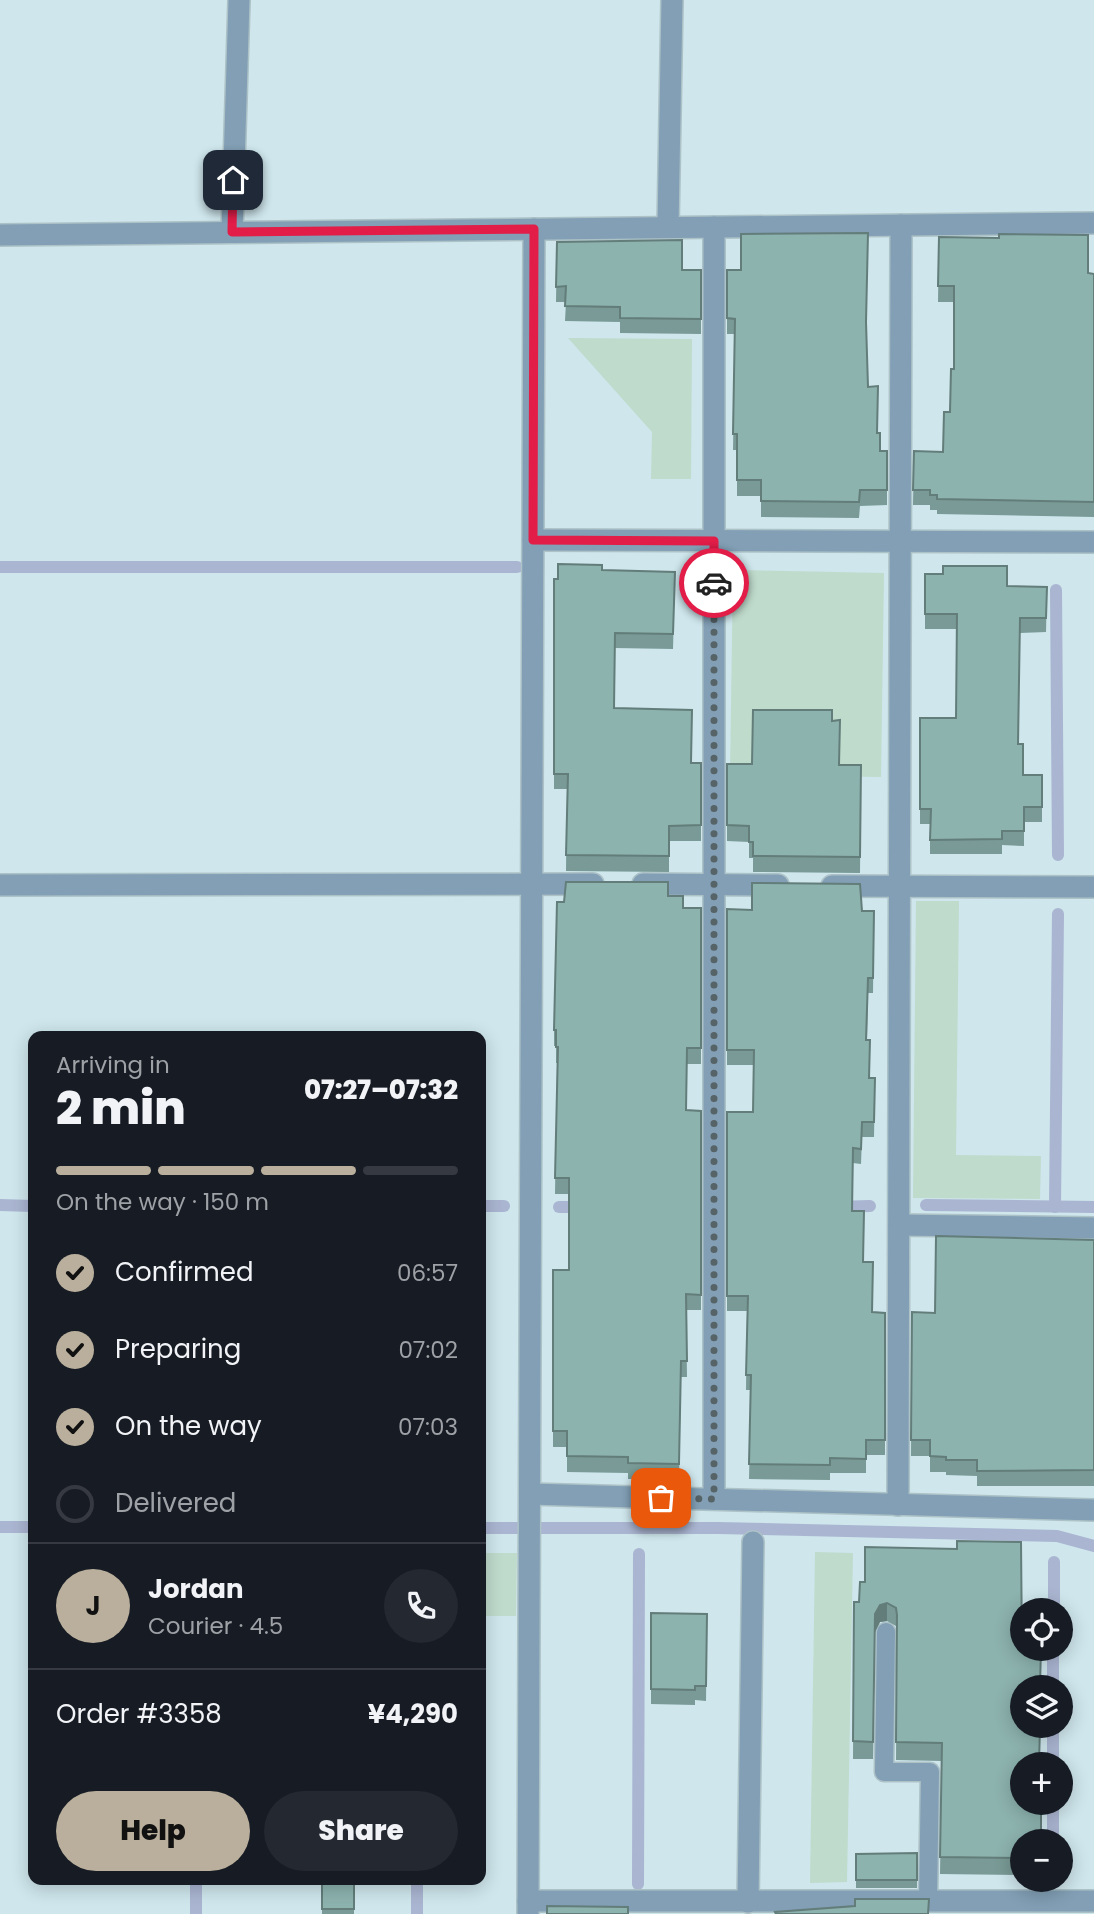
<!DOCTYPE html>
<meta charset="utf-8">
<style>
body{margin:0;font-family:Poppins,sans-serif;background:#242831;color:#f1f3f6;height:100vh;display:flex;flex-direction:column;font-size:26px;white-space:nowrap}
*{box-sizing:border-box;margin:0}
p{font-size:23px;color:#9ea1a6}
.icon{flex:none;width:38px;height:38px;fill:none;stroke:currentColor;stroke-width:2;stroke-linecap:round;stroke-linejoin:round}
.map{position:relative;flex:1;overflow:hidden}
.details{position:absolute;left:28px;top:1031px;width:458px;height:854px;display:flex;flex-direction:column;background:#171b24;border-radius:14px;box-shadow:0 4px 18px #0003}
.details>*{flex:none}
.buttons{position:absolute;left:1010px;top:1598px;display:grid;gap:14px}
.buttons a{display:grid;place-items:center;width:63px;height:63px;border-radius:50%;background:#171b24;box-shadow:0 4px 18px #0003;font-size:35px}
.pin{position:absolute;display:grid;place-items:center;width:60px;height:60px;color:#fff;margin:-30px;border-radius:14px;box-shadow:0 4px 10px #0006}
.courier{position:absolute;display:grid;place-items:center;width:70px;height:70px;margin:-35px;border:5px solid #e11d48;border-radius:50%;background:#fff;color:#222;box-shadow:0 2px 9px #0007}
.overview em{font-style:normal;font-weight:800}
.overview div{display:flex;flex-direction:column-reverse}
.overview{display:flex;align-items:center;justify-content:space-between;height:119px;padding:0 28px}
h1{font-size:46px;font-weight:800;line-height:52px}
.bar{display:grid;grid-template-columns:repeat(4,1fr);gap:10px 7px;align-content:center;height:84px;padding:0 28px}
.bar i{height:9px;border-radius:5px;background:#363941}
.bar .selected{background:#b9af9c}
.bar p{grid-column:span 4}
.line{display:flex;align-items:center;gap:18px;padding:0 28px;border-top:2px solid #363941}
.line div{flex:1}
.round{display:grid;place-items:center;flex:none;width:74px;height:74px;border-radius:37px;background:#242831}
ol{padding:0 28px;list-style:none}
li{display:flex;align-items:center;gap:21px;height:77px}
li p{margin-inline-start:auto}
li .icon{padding:7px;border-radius:50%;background:#b9af9c;color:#111;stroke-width:4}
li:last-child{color:#9ea1a6}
li i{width:38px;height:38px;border:4px solid #363941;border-radius:50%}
.button{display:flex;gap:14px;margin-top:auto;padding:14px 28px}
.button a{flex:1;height:80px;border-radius:42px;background:#b9af9c;color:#111;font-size:28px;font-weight:800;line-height:80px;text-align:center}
.button a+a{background:#242831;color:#f1f3f6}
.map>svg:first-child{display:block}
.green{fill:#bfdbcc}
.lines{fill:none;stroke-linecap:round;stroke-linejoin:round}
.stream{stroke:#aab5d1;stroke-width:12}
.lane-casing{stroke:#adc2c7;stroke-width:21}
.street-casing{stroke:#adc2c7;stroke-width:24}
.lane{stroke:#829fb5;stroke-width:18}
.street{stroke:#829fb5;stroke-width:21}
.wall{fill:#799a96}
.shaded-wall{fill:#637d7a}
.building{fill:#8db3af;stroke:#637d7a;stroke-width:2}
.done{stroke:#566367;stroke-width:7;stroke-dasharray:0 12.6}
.route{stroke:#e11d48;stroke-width:9}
</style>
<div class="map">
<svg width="1094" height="1914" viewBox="0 0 1094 1914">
<rect width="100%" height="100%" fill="#cee6ec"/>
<!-- green -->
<g class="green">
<path d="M568 338 692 339 691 479H651L652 432Z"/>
<path d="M733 570 884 573 881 777 730 775Z"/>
<path d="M916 901H959L956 1155 1041 1156 1040 1199 913 1198Z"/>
<path d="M815 1552 853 1553 847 1882 810 1883Z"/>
<path d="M481 1553H517L516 1616H481Z"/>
</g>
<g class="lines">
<!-- stream -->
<g class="stream">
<path d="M0 567H517"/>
<path d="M1056 590 1058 855"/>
<path d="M0 1205 33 1206"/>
<path d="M926 1205 1094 1207"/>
<path d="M481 1206H504"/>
<path d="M559 1207H585"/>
<path d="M836 1207 870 1206"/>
<path d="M1055 1207 1058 914"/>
<path d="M0 1527H33"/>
<path d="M481 1528H718L1057 1536 1094 1546"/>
<path d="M1054 1610V1562"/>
<path d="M1053 1687V1648"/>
<path d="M1053 1764V1726"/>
<path d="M1053 1841V1802"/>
<path d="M196 1880V1914"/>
<path d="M1053 1882V1880"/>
<path d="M638 1884 639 1554"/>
<path d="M417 1914V1880"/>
</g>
<!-- lane casing -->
<g class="lane-casing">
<path id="lane" d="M886 1632 884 1772H930L928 1901"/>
</g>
<!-- street casing -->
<g class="street-casing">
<g id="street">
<path d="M668 227 672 0"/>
<path d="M232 232 239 0"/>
<path d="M0 235 1094 223"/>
<path d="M533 540 1094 542"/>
<path d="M643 884 778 885"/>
<path d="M0 885 593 884"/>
<path d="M832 886 1094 887"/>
<path d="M899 1225 1094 1228"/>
<path d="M530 1494 1094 1510"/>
<path d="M714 1499V227"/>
<path d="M898 1505 901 225"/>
<path d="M528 1901H1094"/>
<path d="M748 1902 753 1542"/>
<path d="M528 1914 534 229"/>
</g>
</g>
<!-- lane -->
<use href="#lane" class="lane"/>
<!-- street -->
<use href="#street" class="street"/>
</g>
<!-- wall -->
<g class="wall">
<path d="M939 237 999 238 1088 273 1094 274V517L937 514V510H930V505H913L914 451 943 452 950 412 954 369V302H938Z"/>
<path d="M557 242 682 270H701V334L620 333V322L565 321 566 302H556Z"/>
<path d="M727 270 866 330 868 387 880 451H887V505L860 506 859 518 761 517V496H737V450H733L735 334H727Z"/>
<path d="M602 570 675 572 673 649 615 648 614 708 692 763H701V841H669V872L566 871 567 789H554V579Z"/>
<path d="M925 574H943L1007 586 1047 587 1046 632 1020 633 1018 744 1023 775H1042V822H1024V846L1002 845V854H930V824H920V718H956L957 629H925Z"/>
<path d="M832 721 839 765H861L860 873 753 872V858H749V842L727 841V764H752Z"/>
<path d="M668 896 683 908H701V1064H687L686 1110 701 1111V1310H686L687 1377H681L679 1480 628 1479V1473L567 1472V1447H553V1270H569V1194H555L557 1063H556V1046H554V1030Z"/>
<path d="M727 909 874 911 873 993H868L867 1040 869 1078H875L874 1137H862L861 1164 853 1163 852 1211 863 1262 872 1312 885 1313V1455H866V1473H830V1480L749 1479 751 1390H746L747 1311H727V1112H753L754 1065H727Z"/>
<path d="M1094 1240V1486H977V1476L946 1475V1472H930V1456H911L912 1312 935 1313Z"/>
<path d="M865 1547 1022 1841V1875L940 1874 942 1761 896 1760 897 1631 896 1626 887 1621 880 1622 875 1632 873 1759H853L854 1602H859L865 1582Z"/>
<path d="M651 1613 707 1614 706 1701 695 1700V1705L651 1704Z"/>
<path d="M917 1853V1888H856V1854Z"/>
<rect x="322" y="1880" width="32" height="34"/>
</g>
<!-- shaded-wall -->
<path class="shaded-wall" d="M887 1603V1621L880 1622 875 1632 873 1759 875 1614 880 1605Z"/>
<!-- building -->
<g class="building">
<path d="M868 233 866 322 868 387 878 386 877 433H880V451H887V490H860L859 502 761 501V480H737V434H733L735 319 727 318V270H741V234Z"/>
<path d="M999 234 1088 235V273L1094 274V502L937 499V495H930V490H913L914 451 943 452 944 412H950L951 369H954V286H938L939 237 999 238Z"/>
<path d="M682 240V270H701V319L620 318V307L565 306 566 286 556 287 557 242Z"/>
<path d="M558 564 602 565V570L675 572 673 634 615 633 614 708 692 710 691 763H701V825L669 826V856L566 855 568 774H554V579H558Z"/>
<path d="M943 566H1007V586L1047 587 1046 618H1020L1018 744H1023V775H1042V807H1024V831H1002V839L930 840 931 809H920V718H956L957 614H925V574H943Z"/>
<path d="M753 710H832V721L840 720 839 765H861L860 857 753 856V842H749V826L727 825V764H752Z"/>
<path d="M566 882H668V896H683V908H701V1048H687L686 1110 701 1111V1295L686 1294 687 1361H681L679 1464 628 1463V1457L567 1456V1431H553V1270H569V1178H555L558 1047H556V1030H554L557 902H564Z"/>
<path d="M752 883 860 884 862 911H874L873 978H868L866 1040H870L869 1078H875L874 1122H862L861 1149 853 1148 852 1211H864L863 1262H873L872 1312 885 1313V1440H866V1459L830 1458V1465L749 1464 751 1375H746L748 1296H727V1112H753L754 1050H727V909L752 910Z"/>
<path d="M936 1236 1094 1240V1470L977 1471V1460H946V1457L930 1456V1440H911L912 1312 935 1313Z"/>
<path d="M957 1541 1021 1542 1022 1648H1041L1040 1687H1022V1726H1040L1039 1764H1022V1802H1041V1841H1022V1858L940 1857 942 1743 896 1742 897 1615 896 1608 887 1603 880 1605 875 1614 873 1742 853 1741 854 1602H859L860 1582H865V1547L957 1549Z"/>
<path d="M651 1613 707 1614 706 1686H695V1690L651 1689Z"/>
<path d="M917 1853V1880H856V1854Z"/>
<rect x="322" y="1880" width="32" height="29"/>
<path d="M855 1899H929L928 1914H776L775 1912 855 1906Z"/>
<path d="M547 1906 628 1907V1914H547Z"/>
</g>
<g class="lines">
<!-- done -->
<path class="done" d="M661 1498 714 1499V583"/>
<!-- route -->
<path class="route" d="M233 180 232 232 534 229 533 540 714 541V583"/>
</g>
</svg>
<div class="buttons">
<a><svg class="icon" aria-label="locate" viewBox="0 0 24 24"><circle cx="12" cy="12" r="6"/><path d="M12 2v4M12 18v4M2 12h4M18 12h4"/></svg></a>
<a><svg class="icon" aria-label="layers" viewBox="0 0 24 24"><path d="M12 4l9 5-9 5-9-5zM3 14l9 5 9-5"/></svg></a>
<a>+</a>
<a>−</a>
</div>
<div class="pin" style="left:661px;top:1498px;background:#ea580c"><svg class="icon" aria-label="bag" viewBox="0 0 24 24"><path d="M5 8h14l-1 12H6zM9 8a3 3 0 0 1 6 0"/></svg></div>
<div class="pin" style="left:233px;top:180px;background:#1f2937"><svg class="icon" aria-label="home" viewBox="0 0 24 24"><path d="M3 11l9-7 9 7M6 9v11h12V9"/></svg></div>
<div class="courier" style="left:714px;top:583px"><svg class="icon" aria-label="car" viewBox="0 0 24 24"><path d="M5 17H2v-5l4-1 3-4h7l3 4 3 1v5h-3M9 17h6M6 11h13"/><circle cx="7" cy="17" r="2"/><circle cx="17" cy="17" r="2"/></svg></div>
<section class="details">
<div class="overview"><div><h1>2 min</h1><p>Arriving in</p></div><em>07:27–07:32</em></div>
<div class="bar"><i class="selected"></i><i class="selected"></i><i class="selected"></i><i></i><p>On the way · 150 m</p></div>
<ol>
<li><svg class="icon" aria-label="check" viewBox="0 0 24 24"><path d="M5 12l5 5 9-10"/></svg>Confirmed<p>06:57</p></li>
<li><svg class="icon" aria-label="check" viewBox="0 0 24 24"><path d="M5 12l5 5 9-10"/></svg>Preparing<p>07:02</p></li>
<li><svg class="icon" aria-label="check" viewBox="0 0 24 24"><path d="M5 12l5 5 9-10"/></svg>On the way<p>07:03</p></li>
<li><i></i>Delivered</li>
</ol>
<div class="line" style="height:126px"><b class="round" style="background:#b9af9c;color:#111">J</b><div><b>Jordan</b><p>Courier · 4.5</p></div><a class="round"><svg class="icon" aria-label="phone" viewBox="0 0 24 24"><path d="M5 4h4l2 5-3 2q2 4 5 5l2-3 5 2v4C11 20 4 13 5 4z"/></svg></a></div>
<div class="line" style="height:91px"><div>Order #3358</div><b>¥4,290</b></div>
<div class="button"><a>Help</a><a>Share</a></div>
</section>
</div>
